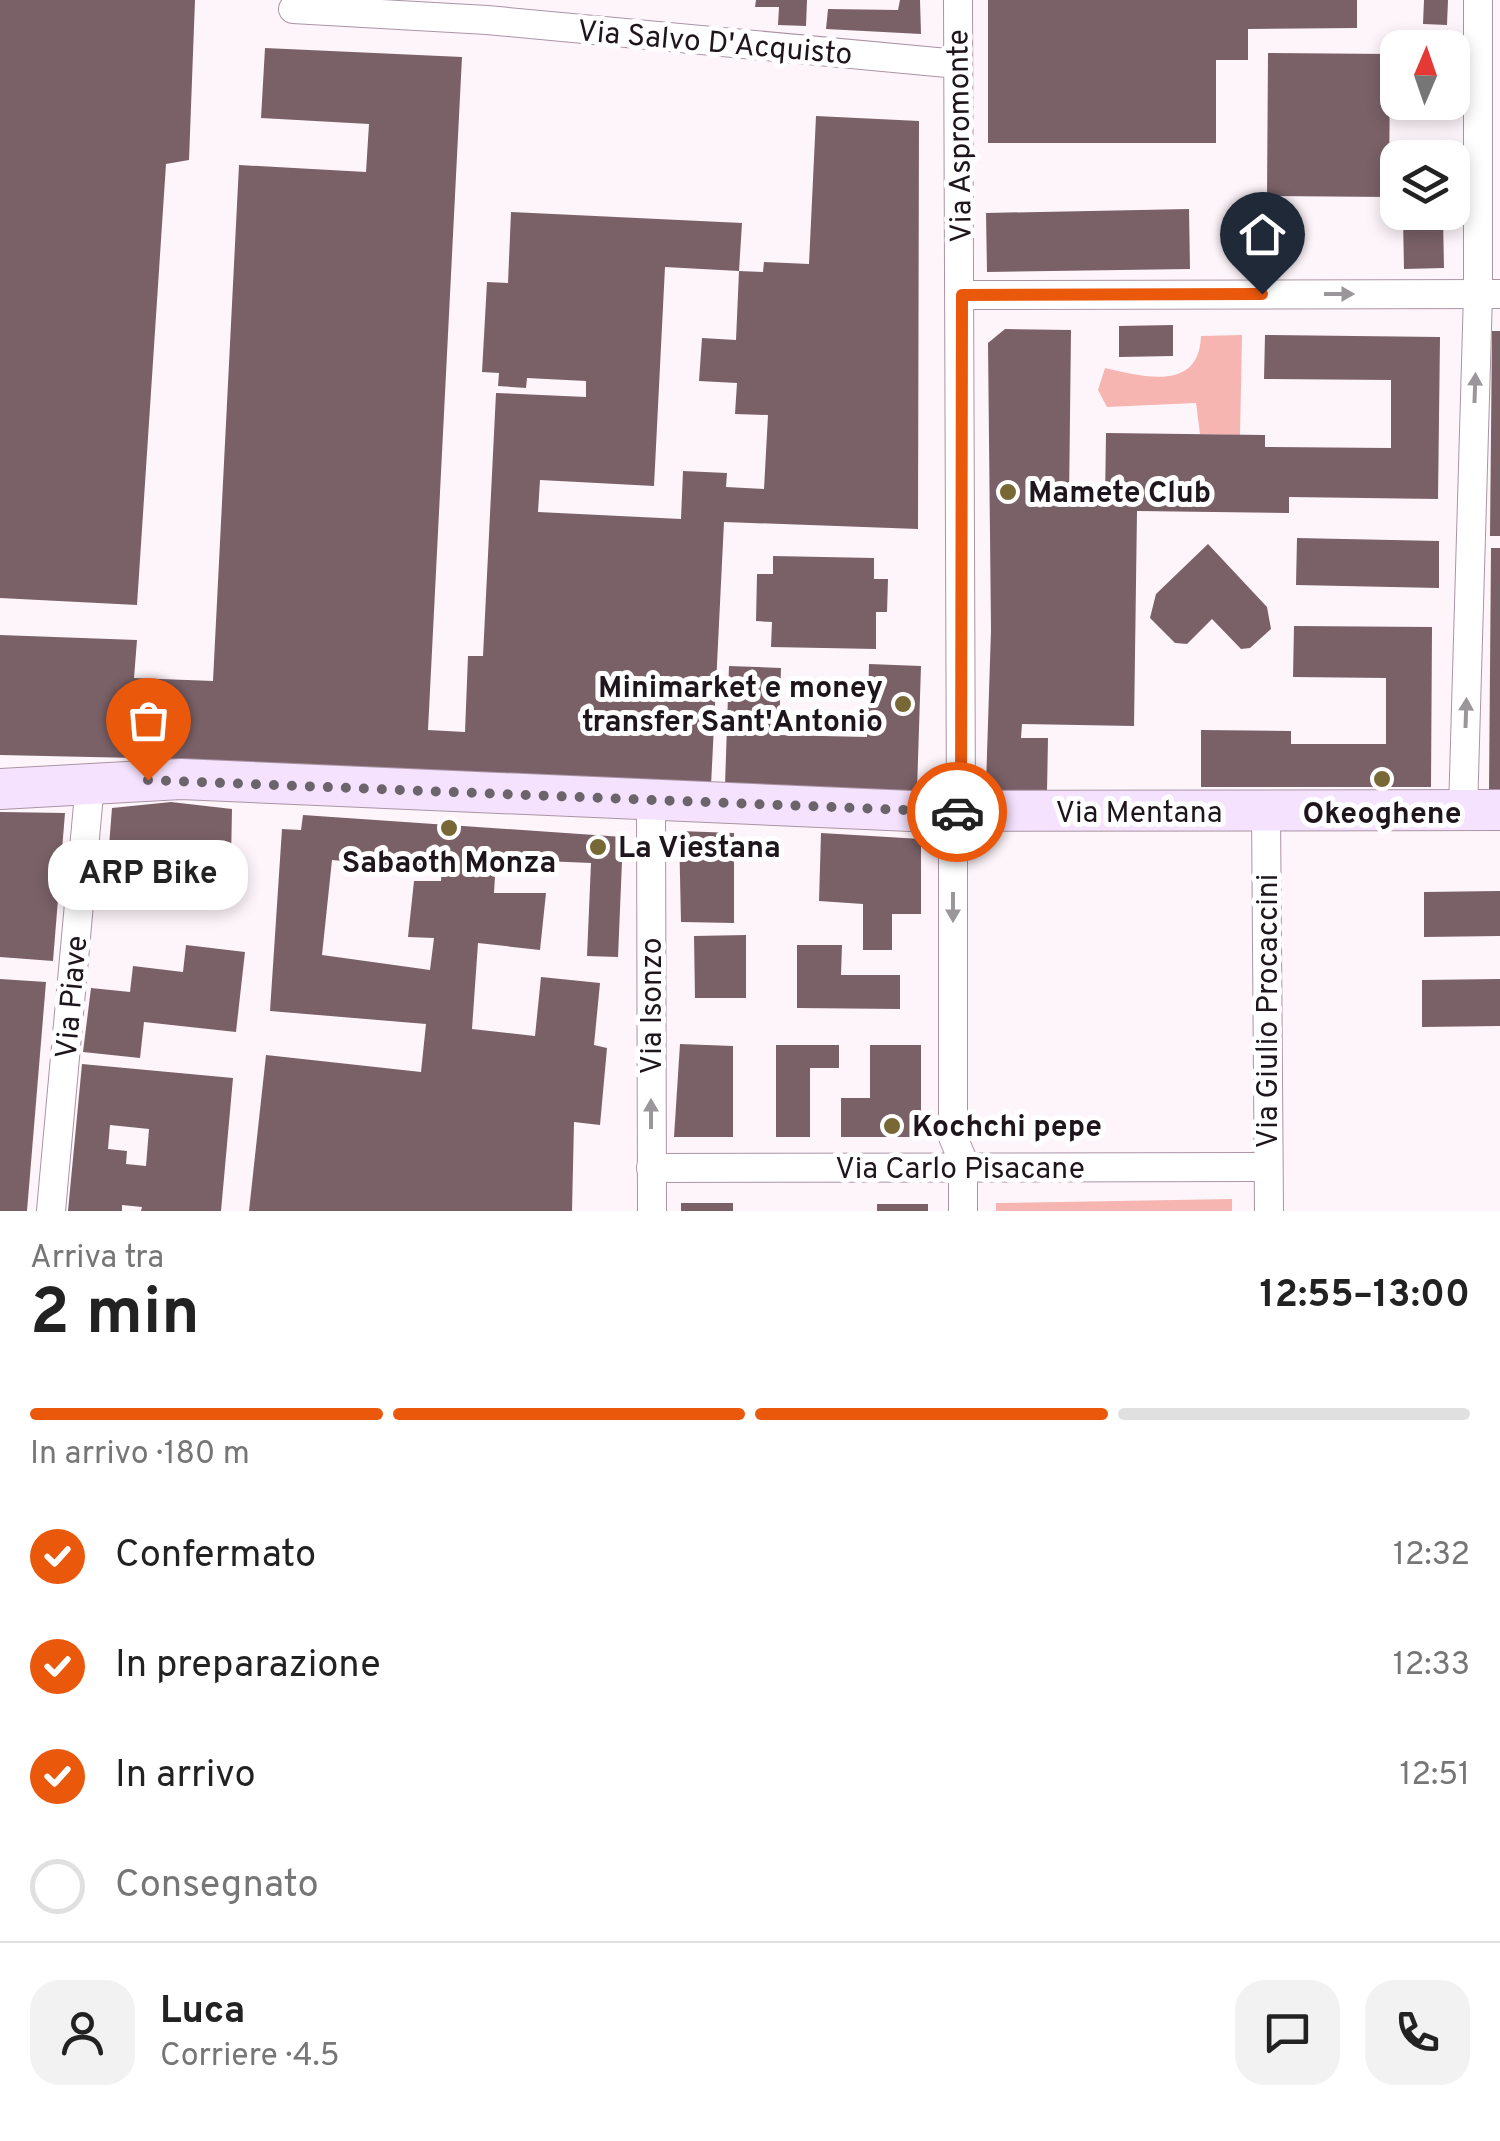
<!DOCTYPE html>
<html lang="it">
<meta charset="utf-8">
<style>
body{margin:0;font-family:Overpass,sans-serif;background:#f2f2f2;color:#222;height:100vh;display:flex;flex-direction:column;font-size:38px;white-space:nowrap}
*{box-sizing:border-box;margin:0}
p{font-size:32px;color:#767676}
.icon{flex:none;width:55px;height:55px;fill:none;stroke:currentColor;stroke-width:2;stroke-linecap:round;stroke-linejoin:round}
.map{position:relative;height:1211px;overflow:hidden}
.details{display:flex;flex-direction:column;background:#fff;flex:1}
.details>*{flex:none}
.needle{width:65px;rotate:2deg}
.buttons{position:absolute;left:1380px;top:30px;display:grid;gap:20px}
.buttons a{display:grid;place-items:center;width:90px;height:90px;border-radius:20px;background:#fff;box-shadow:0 5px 15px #0003;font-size:50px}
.pin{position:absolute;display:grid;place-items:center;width:85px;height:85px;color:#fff;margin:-102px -42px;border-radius:50% 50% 50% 0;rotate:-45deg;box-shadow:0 0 10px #0007}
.pin .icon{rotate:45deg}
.courier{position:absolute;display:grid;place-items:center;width:100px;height:100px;margin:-50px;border:8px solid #ea580c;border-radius:50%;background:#fff;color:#222;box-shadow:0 2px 12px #0007}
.bubble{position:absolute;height:70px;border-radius:30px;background:#fff;box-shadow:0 5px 15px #0003;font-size:32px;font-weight:700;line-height:70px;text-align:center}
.overview em{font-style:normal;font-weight:700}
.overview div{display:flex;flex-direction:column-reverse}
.overview{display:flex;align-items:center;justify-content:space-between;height:170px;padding:0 30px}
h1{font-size:65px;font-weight:700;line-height:75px}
.bar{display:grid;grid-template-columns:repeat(4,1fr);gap:15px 10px;align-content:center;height:120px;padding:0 30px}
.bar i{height:12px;border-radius:8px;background:#e0e0e0}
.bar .current{background:#ea580c}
.bar p{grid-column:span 4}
.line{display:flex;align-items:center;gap:25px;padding:0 30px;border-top:2px solid #e0e0e0}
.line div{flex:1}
.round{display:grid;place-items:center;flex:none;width:105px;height:105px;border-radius:30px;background:#f2f2f2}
ol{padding:0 30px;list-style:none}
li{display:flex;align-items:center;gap:30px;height:110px}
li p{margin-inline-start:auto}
li .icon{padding:10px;border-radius:50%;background:#ea580c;color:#fff;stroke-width:4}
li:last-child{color:#767676}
li i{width:55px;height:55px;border:5px solid #e0e0e0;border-radius:50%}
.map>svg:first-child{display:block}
.green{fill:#f6b5b1}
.building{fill:#7a6168;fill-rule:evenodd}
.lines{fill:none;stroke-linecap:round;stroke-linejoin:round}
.street-casing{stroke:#aa94a4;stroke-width:30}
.secondary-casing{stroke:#aa94a4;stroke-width:42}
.street{stroke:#fff;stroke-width:28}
.secondary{stroke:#f4e2fe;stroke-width:40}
.oneway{fill:#9a9699}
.done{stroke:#6c646a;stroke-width:10;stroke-dasharray:0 18}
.route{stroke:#ea580c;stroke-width:12}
.poi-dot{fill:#786836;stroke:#fff;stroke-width:4}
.labels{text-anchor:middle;stroke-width:10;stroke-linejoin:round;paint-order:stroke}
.street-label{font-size:30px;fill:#1e161c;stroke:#fff}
.poi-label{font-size:30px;font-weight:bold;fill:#1e161c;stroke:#fff;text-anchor:start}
</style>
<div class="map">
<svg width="1500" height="1211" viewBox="0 0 1500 1211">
<rect width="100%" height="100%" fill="#fef5fb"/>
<!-- green -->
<g class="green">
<path d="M1242 335 1240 435 1200 434 1196 403 1107 407 1098 390 1105 368C1144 377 1199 392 1201 336Z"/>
<path d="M1232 1199V1211H996V1203Z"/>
</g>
<!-- building -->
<g class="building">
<path d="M0 0H195L189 160 166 164 137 605 0 598Z"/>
<path d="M756 0H807L806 26 778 25 779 7H755Z"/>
<path d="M900 0H920L921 34 826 29 828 9 898 10Z"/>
<path d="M988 0H1357V28L1248 29V60H1216V143H988Z"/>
<path d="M1424 0H1448L1447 25 1423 24Z"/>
<path d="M265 48 462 57 428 730 465 732 468 656H483L496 393 586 397V381L527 378 526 388 498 386 499 373 482 372 487 282 508 283 511 212 742 223 739 271 763 272 764 262 809 264 816 116 919 121 918 529 724 522 711 786 181 759 0 755V635L137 640 134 678 213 681 239 165 366 172 369 124 261 118ZM665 267 739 271 736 340 702 338 699 381 737 383 735 414 768 415 764 489 726 487 727 473 683 471 681 519 538 512 540 480 654 486Z"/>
<path d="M1268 53 1390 54 1389 197 1267 196Z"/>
<path d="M1189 209 1190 269 987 272 986 213Z"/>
<path d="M1443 217 1444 268 1404 269 1403 218Z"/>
<path d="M1173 325V356L1119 357V326Z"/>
<path d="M1005 329 1071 330 1069 502H1105L1106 433 1265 435V447L1391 448V380L1264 379 1265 335 1440 337 1438 499 1289 497V513L1137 511 1134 726 1022 724 1021 738H1048L1047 792 993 790 986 785 991 630 988 343Z"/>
<path d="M1492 331H1500V536H1490Z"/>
<path d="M1297 538 1439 541V588L1296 585Z"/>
<path d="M1208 544 1267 607 1271 629 1250 648 1241 649 1212 619 1187 644 1175 643 1150 618 1156 594Z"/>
<path d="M1491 548H1500V792H1489Z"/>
<path d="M773 556 874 558V579H888L887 612H876V649L771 647 772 622 756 621 757 574H773Z"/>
<path d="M1294 626 1432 627 1431 787H1201V730L1291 731V744H1386V678L1293 677Z"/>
<path d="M869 664 921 666 917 791 725 785 729 666 781 668 779 735 867 737Z"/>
<path d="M171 802 232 809 231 860 150 868 149 885 106 884 112 808Z"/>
<path d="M0 812 65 813 53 961 0 957Z"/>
<path d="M303 815 623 837 618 957 587 956 591 863 496 859 494 893H546L540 950 478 943 472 1029 535 1036 541 977 600 983 594 1045 607 1048 600 1125 574 1122 572 1211H249L266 1055 421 1072 426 1024 270 1011 282 829 301 830ZM332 860 426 868 427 860H442L441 881H414L408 937 434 938 430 970 322 955Z"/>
<path d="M679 831 734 833V923L681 922Z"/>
<path d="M821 833 921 839V914H892V950H863V904L819 901Z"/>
<path d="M1500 891V936L1424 937V892Z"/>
<path d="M746 935V998H695L694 936Z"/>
<path d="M186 945 245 952 236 1032 144 1022 140 1058 83 1052 91 988 130 992 133 966 183 972Z"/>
<path d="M797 945H842L841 975H900V1009L797 1008Z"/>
<path d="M0 979 46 982 27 1211H0Z"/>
<path d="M1500 979V1026L1422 1027V980Z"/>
<path d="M680 1044 733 1046V1137H674Z"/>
<path d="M776 1045H839V1068H810V1137H776Z"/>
<path d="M870 1045H921V1137H841V1098H870Z"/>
<path d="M82 1064 233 1078 221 1211H141L142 1207 122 1205V1211H68ZM110 1125 149 1129 146 1166 126 1164 127 1151 108 1149Z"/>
<rect x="681" y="1203" width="52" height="8"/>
<rect x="877" y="1204" width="51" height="7"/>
</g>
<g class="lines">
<!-- street casing -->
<g class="street-casing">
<g id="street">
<path d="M958 0 961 812 953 840V1137L963 1161V1211"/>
<path d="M293 9 487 20 958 64"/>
<path d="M961 295 1500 294"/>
<path d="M651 801 652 1211"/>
<path d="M1266 811 1269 1211"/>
<path d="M1463 811 1478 294V0"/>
<path d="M651 1168 1268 1167"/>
<path d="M51 1211 90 783"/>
</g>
</g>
<!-- secondary casing -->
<g class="secondary-casing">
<path id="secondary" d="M0 789 181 779 911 811 1500 810"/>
</g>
<!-- street -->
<use href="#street" class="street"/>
<!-- secondary -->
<use href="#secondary" class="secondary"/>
</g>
<!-- one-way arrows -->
<defs><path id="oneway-solid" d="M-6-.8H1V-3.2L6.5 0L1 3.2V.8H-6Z" transform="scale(2.5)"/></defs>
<g class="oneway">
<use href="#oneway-solid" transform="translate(1339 294)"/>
<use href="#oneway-solid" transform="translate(1475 388) rotate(-88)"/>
<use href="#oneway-solid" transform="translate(1466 713) rotate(-88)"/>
<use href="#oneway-solid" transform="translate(953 907) rotate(90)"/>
<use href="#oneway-solid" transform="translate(651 1114) rotate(-90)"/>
</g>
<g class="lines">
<!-- done -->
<path class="done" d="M148 780 957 812"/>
<!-- route -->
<path class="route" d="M957 812H961L962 295 1262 294"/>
</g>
<!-- markers -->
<g class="poi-dot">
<circle cx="1008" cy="492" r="10"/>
<circle cx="903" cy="704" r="10"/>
<circle cx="1382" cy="779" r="10"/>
<circle cx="449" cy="828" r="10"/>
<circle cx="598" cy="847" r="10"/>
<circle cx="892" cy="1126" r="10"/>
</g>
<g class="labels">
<!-- street labels -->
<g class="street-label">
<text transform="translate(715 42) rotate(5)" y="10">Via Salvo D'Acquisto</text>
<text transform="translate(959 136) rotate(-91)" y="10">Via Aspromonte</text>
<text x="1139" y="822">Via Mentana</text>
<text transform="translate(71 997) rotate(-85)" y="10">Via Piave</text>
<text transform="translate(651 1006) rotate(-90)" y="10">Via Isonzo</text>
<text transform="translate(1267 1011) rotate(-90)" y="10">Via Giulio Procaccini</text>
<text x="960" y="1178">Via Carlo Pisacane</text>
</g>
<!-- poi labels -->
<g class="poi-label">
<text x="1028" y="502">Mamete Club</text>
<text x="883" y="697" text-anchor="end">Minimarket e money<tspan x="883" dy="34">transfer Sant'Antonio</tspan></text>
<text x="1382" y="823" text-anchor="middle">Okeoghene</text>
<text x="618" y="857">La Viestana</text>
<text x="449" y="872" text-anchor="middle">Sabaoth Monza</text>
<text x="912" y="1136">Kochchi pepe</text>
</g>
</g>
</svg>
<div class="buttons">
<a><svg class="needle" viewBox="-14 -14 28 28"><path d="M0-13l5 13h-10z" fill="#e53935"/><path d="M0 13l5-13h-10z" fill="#767676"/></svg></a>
<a><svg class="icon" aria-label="layers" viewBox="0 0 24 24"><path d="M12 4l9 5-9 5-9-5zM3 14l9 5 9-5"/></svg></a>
</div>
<div class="pin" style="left:148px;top:780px;background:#ea580c"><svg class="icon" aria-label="bag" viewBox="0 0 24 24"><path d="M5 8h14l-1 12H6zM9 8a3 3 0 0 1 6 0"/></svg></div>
<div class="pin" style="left:1262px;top:294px;background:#1f2937"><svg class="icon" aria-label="home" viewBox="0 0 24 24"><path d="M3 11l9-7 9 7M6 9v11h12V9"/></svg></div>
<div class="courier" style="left:957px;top:812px"><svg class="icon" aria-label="car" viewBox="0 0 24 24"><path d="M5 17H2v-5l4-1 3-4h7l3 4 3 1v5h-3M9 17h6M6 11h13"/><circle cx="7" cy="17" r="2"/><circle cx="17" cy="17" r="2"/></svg></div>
<div class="bubble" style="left:48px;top:840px;width:200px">ARP Bike</div>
</div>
<section class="details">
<div class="overview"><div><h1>2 min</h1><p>Arriva tra</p></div><em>12:55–13:00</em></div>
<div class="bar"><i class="current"></i><i class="current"></i><i class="current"></i><i></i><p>In arrivo · 180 m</p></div>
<ol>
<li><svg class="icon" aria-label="check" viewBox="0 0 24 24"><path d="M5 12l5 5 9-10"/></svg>Confermato<p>12:32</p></li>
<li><svg class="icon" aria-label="check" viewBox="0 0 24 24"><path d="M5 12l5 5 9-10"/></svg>In preparazione<p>12:33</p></li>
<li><svg class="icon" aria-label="check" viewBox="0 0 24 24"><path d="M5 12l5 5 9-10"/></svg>In arrivo<p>12:51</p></li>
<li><i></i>Consegnato</li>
</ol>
<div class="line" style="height:180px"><a class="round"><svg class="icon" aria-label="person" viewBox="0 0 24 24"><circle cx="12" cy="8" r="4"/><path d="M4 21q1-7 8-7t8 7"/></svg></a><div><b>Luca</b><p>Corriere · 4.5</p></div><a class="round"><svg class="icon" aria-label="chat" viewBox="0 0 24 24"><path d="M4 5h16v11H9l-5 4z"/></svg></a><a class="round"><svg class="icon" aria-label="phone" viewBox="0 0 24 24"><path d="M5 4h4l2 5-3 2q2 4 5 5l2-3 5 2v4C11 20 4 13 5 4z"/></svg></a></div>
</section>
